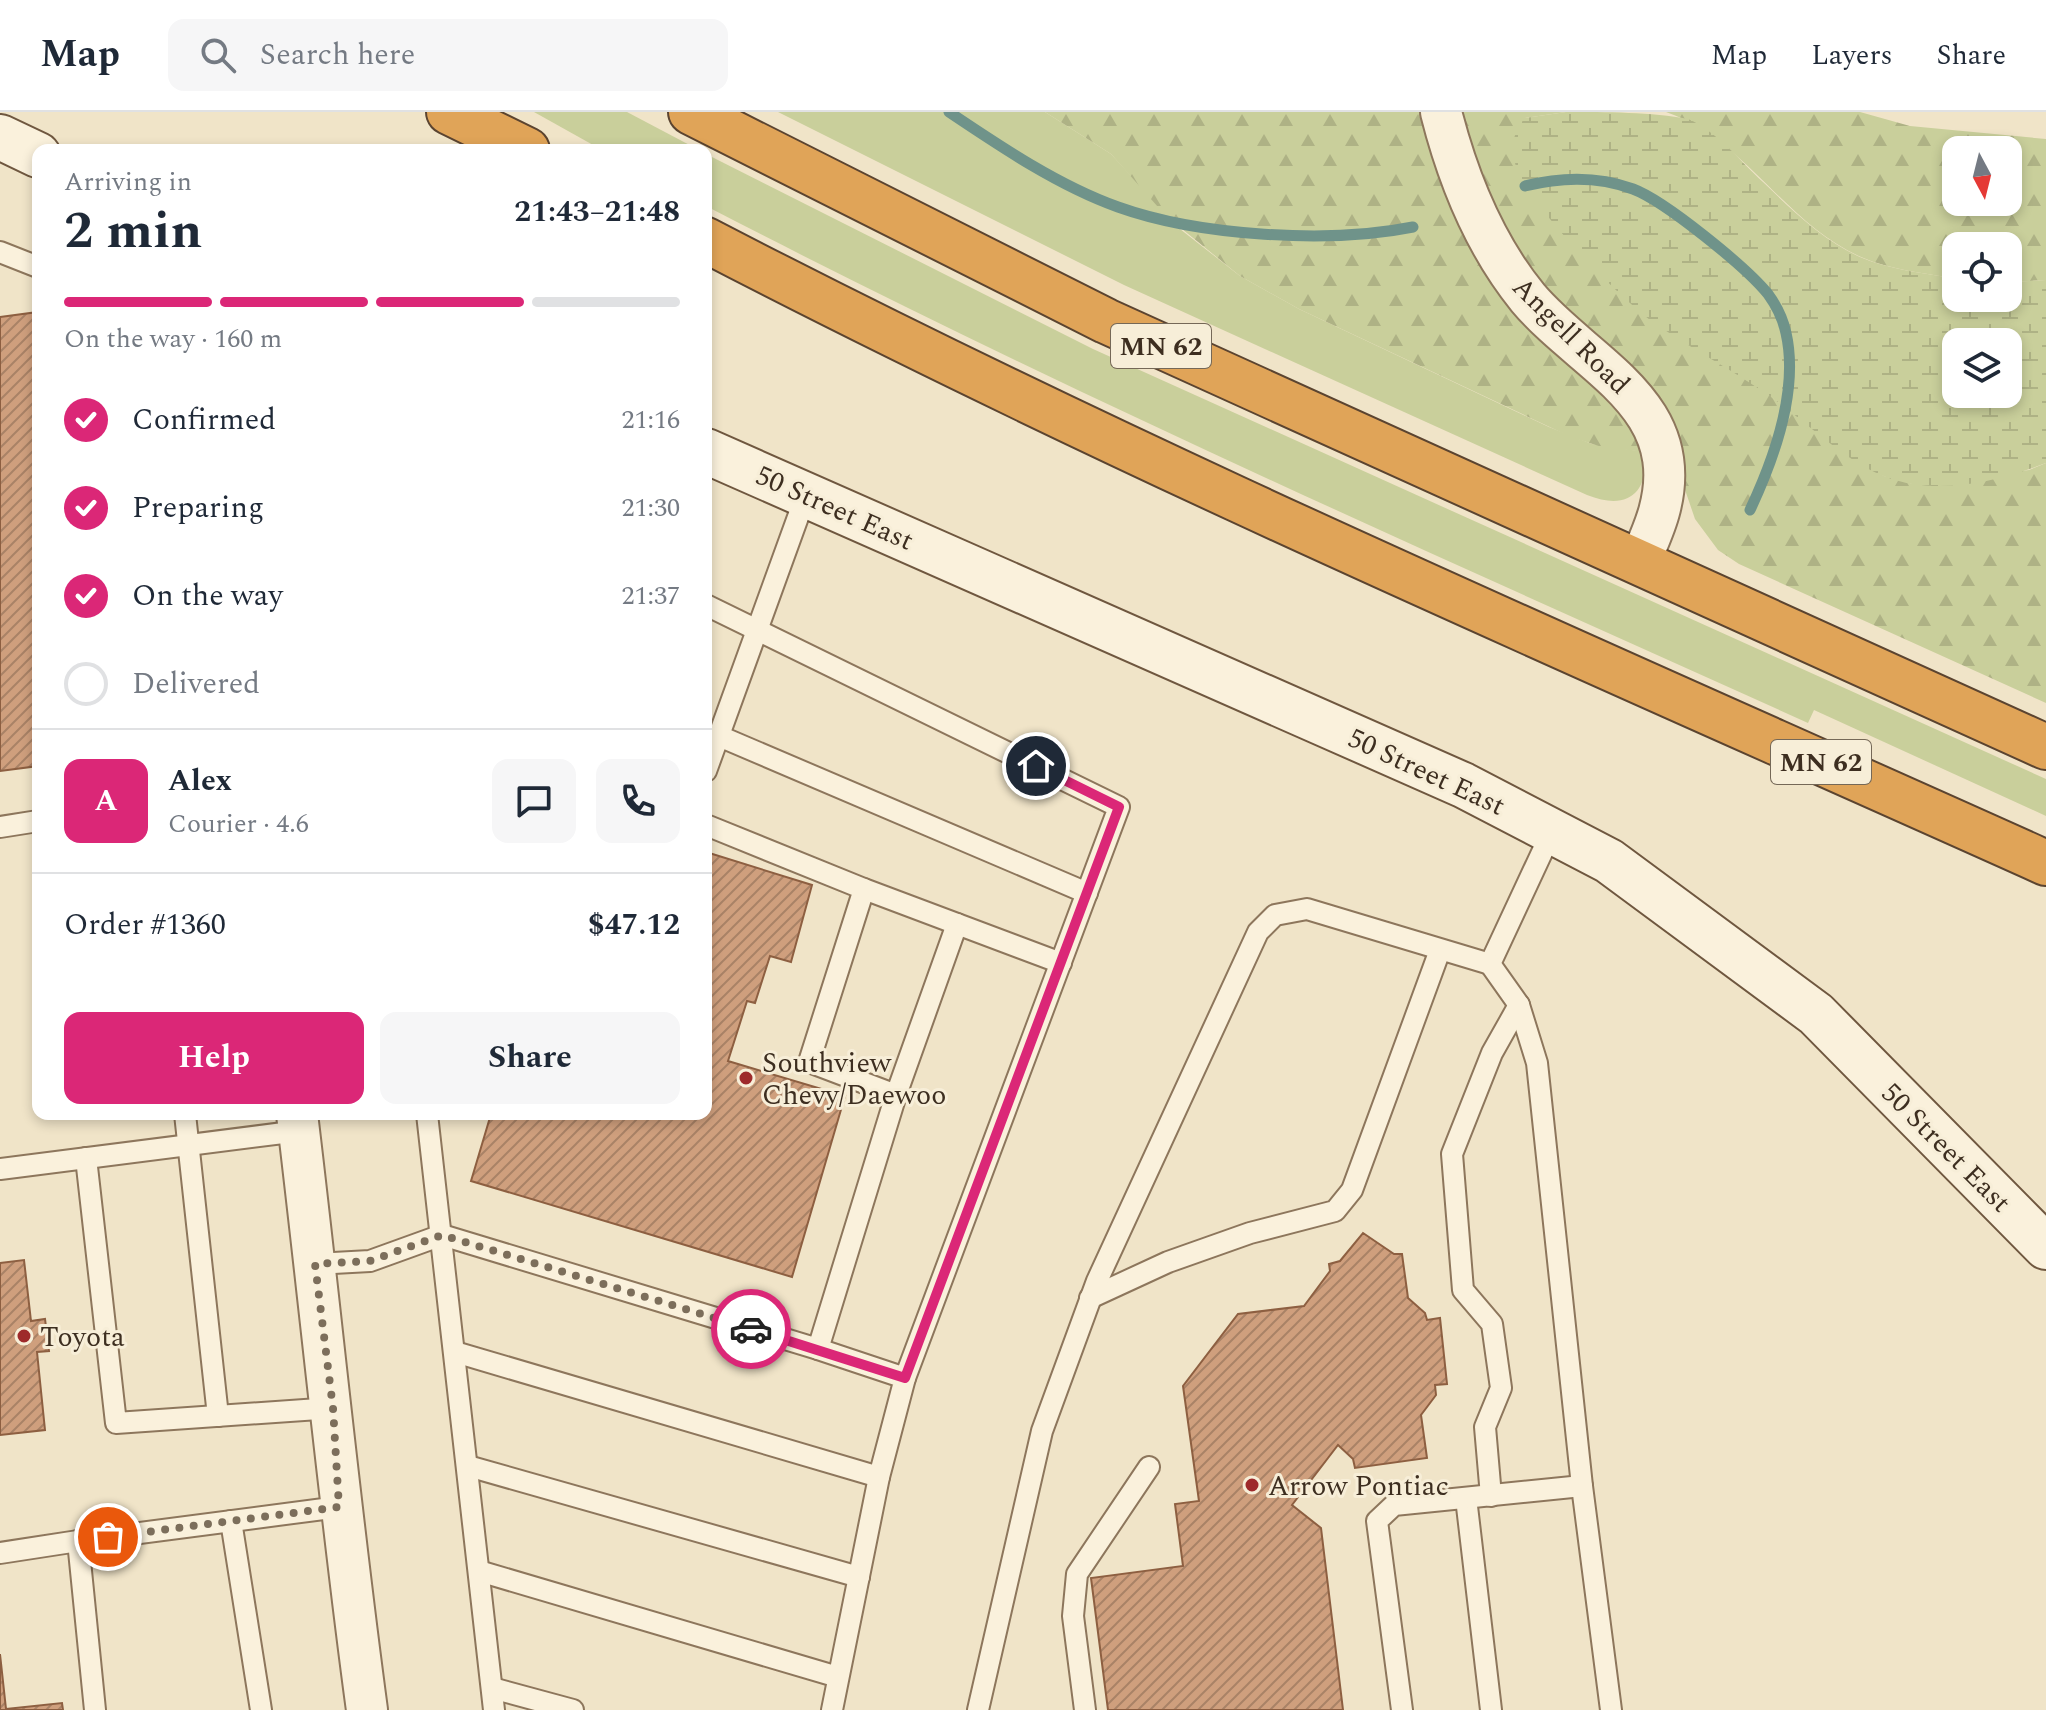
<!DOCTYPE html>
<meta charset="utf-8">
<style>
body{margin:0;font-family:Spectral,serif;background:#f6f6f7;color:#1f2937;height:100vh;display:flex;flex-direction:column;font-size:30px;white-space:nowrap}
*{box-sizing:border-box;margin:0}
p{font-size:26px;color:#747a83}
.icon{flex:none;width:44px;height:44px;fill:none;stroke:currentColor;stroke-width:2;stroke-linecap:round;stroke-linejoin:round}
.map{position:relative;flex:1;overflow:hidden}
.panel{position:absolute;left:32px;top:32px;width:680px;height:976px;display:flex;flex-direction:column;background:#fff;border-radius:16px;box-shadow:0 4px 12px #0003}
.panel>*{flex:none}
.needle{width:52px;rotate:173deg}
.fabs{position:absolute;left:1942px;top:24px;display:grid;gap:16px}
.fabs a{display:grid;place-items:center;width:80px;height:80px;border-radius:16px;background:#fff;box-shadow:0 4px 12px #0003;font-size:40px}
.pin{position:absolute;display:grid;place-items:center;width:68px;height:68px;color:#fff;margin:-34px;border:4px solid #fff;border-radius:50%;box-shadow:0 2px 8px #0007}
.courier{position:absolute;display:grid;place-items:center;width:80px;height:80px;margin:-40px;border:6px solid #db2777;border-radius:50%;background:#fff;color:#222;box-shadow:0 2px 10px #0007}
.head em{font-style:normal;font-weight:700}
.head div{display:flex;flex-direction:column-reverse}
.head{display:flex;align-items:center;justify-content:space-between;height:136px;padding:0 32px}
h1{font-size:52px;font-weight:700;line-height:60px}
.bar{display:grid;grid-template-columns:repeat(4,1fr);gap:12px 8px;align-content:center;height:96px;padding:0 32px}
.bar i{height:10px;border-radius:6px;background:#e0e1e3}
.bar .selected{background:#db2777}
.bar p{grid-column:span 4}
.line{display:flex;align-items:center;gap:20px;padding:0 32px;border-top:2px solid #e0e1e3}
.line div{flex:1}
.round{display:grid;place-items:center;flex:none;width:84px;height:84px;border-radius:16px;background:#f6f6f7}
ol{padding:0 32px;list-style:none}
li{display:flex;align-items:center;gap:24px;height:88px}
li p{margin-inline-start:auto}
li .icon{padding:8px;border-radius:50%;background:#db2777;color:#fff;stroke-width:4}
li:last-child{color:#747a83}
li i{width:44px;height:44px;border:4px solid #e0e1e3;border-radius:50%}
.primary-button{display:flex;gap:16px;margin-top:auto;padding:16px 32px}
.primary-button a{flex:1;height:92px;border-radius:16px;background:#db2777;color:#fff;font-size:32px;font-weight:700;line-height:92px;text-align:center}
.primary-button a+a{background:#f6f6f7;color:#1f2937}
header{display:flex;align-items:center;gap:48px;box-sizing:border-box;height:112px;padding:0 40px;background:#fff;border-bottom:2px solid #e0e1e3}
header strong{font-size:38px}
nav{display:flex;gap:44px;margin-inline-start:auto;font-size:28px}
.search{width:560px;height:72px;background:#f6f6f7;display:flex;align-items:center;gap:20px;box-sizing:border-box;padding:0 28px;border-radius:16px;color:#747a83;font-size:30px}
.map>svg:first-child{display:block}
.green{fill:#c9cf9b}
.forest{fill:url(#forest-firs);fill-rule:evenodd}
.wetland{fill:url(#wetland-marsh);fill-rule:evenodd}
.lines{fill:none;stroke-linecap:round;stroke-linejoin:round}
.stream{stroke:#6f938a;stroke-width:11}
.building{fill:url(#building-hatch);stroke:#8d5f41;stroke-width:2}
.lane-casing{stroke:#8d765c;stroke-width:24}
.street-casing{stroke:#8d765c;stroke-width:44}
.secondary-casing{stroke:#6f573f;stroke-width:48}
.highway-casing{stroke:#5b4430;stroke-width:48}
.lane{stroke:#faf1dc;stroke-width:20}
.street{stroke:#faf1dc;stroke-width:40}
.secondary{stroke:#faf1dc;stroke-width:44}
.highway{stroke:#e0a458;stroke-width:44}
.done{stroke:#7c6e5b;stroke-width:8;stroke-dasharray:0 14.4}
.route{stroke:#db2777;stroke-width:10}
.poi-dot{fill:#9e2a2b;stroke:#f7eed8;stroke-width:3}
.labels{text-anchor:middle;stroke-width:6;stroke-linejoin:round;paint-order:stroke}
.shield{fill:#f7eed8;stroke:#756857;stroke-width:2}
.shield-label{font-size:26px;font-weight:bold;fill:#3d2e20}
.street-label{font-size:28px;fill:#3d2e20;stroke:#f7eed8}
.poi-label{font-size:28px;fill:#3d2e20;stroke:#f7eed8;text-anchor:start}
</style>
<header>
<strong>Map</strong>
<div class="search"><svg class="icon" aria-label="search" viewBox="0 0 24 24"><circle cx="10" cy="10" r="6"/><path d="M15 15l6 6"/></svg>Search here</div>
<nav><a>Map</a><a>Layers</a><a>Share</a></nav>
</header>
<div class="map">
<svg width="2046" height="1598" viewBox="0 0 2046 1598">
<defs>
<pattern id="forest-firs" width="22" height="20" patternUnits="userSpaceOnUse" patternTransform="scale(2)"><rect width="22" height="20" fill="#c9cf9b"/><path d="M5 1l3.5 6h-7zM16 11l3.5 6h-7z" fill="#aeb285"/></pattern>
<pattern id="wetland-marsh" width="20" height="14" patternUnits="userSpaceOnUse" patternTransform="scale(2)"><rect width="20" height="14" fill="#c9cf9b"/><path d="M1 5h8M5 5V1M11 12h8M15 12V8" fill="none" stroke="#aeb285"/></pattern>
<pattern id="building-hatch" width="6" height="6" patternUnits="userSpaceOnUse" patternTransform="scale(2)"><rect width="6" height="6" fill="#cf9f7d"/><path d="M-1 1l2-2M0 6l6-6M5 7l2-2" fill="none" stroke="#a98266"/></pattern>
</defs>
<rect width="100%" height="100%" fill="#f0e4c8"/>
<!-- green -->
<g class="green">
<path d="M534 0H627L699 38H602Z"/>
<path d="M778 0H1045L1111 42 1180 117 1240 164 1299 197 1549 315 1592 332 1645 340C1649 382 1627 399 1587 383L1124 173Z"/>
<path d="M706 42 1093 237 2046 667V704L1814 598 1808 611C1438 444 1066 281 706 94Z"/>
</g>
<!-- forest -->
<g class="forest">
<path d="M1045 0H1425L1626 298 1645 340 1602 335 1571 325 1299 197 1240 164 1166 104 1111 42Z"/>
<path d="M1458 0H1566L1525 6 1769 283 1859 350 1884 364 1913 372 2029 358 2046 351V591L1739 452 1718 438 1695 407 1682 369 1553 191 1487 91Z"/>
<path d="M1666 0H1860L1910 14 2046 27V168L2008 170V134H1956V167C1925 161 1890 158 1861 145 1785 112 1745 27 1666 0ZM1956 38H2008V90H1956Z"/>
</g>
<!-- wetland -->
<path class="wetland" d="M1566 0C1605 0 1653 0 1688 7 1718 20 1740 49 1763 70 1792 98 1824 129 1860 145 1890 158 1925 161 1956 167V186H2008V170L2046 168V351C1997 370 1936 384 1886 365 1844 349 1807 310 1771 285 1733 258 1691 237 1653 210 1618 185 1525 90 1515 51 1510 34 1514 19 1525 6ZM1956 230H2008V282H1956Z"/>
<g class="lines">
<!-- stream -->
<g class="stream">
<path d="M949 0C1001 35 1059 74 1118 95 1199 124 1329 132 1413 115"/>
<path d="M1525 74C1561 65 1598 64 1633 77 1665 89 1746 155 1768 182 1776 193 1783 207 1786 221 1799 278 1774 347 1750 398"/>
</g>
</g>
<!-- building -->
<g class="building">
<path d="M38 200V654L0 659V205Z"/>
<path d="M706 740 812 773 791 850 770 844 755 891 747 889 728 949 845 984 792 1165 471 1069 491 1002H706Z"/>
<path d="M1363 1121 1394 1142H1402L1408 1186 1425 1201 1427 1208 1440 1206 1447 1272 1435 1273 1436 1283 1421 1303 1427 1346 1355 1356 1353 1347 1338 1333 1292 1393 1321 1416 1343 1598H1108L1091 1466 1183 1454 1175 1392 1199 1389 1183 1274 1238 1202 1304 1194 1330 1159 1329 1152 1340 1149Z"/>
<path d="M24 1148 31 1209 45 1207 49 1239 37 1240 45 1318 0 1323V1151Z"/>
<path d="M0 1542 6 1597 62 1591 63 1598H0Z"/>
</g>
<g class="lines">
<!-- lane casing -->
<g class="lane-casing">
<g id="lane">
<path d="M0 140 38 155"/>
<path d="M706 493 1119 695 905 1266"/>
<path d="M719 624 1087 781"/>
<path d="M706 659 806 383"/>
<path d="M0 715 38 709"/>
<path d="M1552 719 1490 852 1519 893 1537 951 1582 1374"/>
<path d="M864 777 1061 851"/>
<path d="M896 983 957 812"/>
<path d="M185 1002 218 1304"/>
<path d="M427 1002 494 1598"/>
<path d="M86 1046 116 1311 333 1296"/>
<path d="M0 1057 299 1019"/>
<path d="M315 1152 370 1149 442 1123 818 1237 896 983 809 950 864 777 706 713"/>
<path d="M1090 1186 1168 1150 1250 1121 1335 1099 1352 1078 1440 838"/>
<path d="M818 1237 905 1266 879 1365 832 1598"/>
<path d="M455 1240 879 1365"/>
<path d="M468 1354 859 1465"/>
<path d="M1491 1384 1485 1315 1501 1276 1492 1212 1463 1178 1452 1042 1492 941 1519 893"/>
<path d="M1466 1386 1491 1598"/>
<path d="M231 1409 261 1598"/>
<path d="M0 1441 78 1429"/>
<path d="M479 1459 838 1565"/>
<path d="M492 1576 573 1598"/>
<path d="M95 1598 78 1429 339 1395"/>
<path d="M978 1598 1042 1319 1097 1169 1258 820 1275 803 1307 797 1490 852"/>
<path d="M1085 1598 1073 1504 1077 1462 1149 1355"/>
<path d="M1402 1598 1377 1409 1394 1393 1582 1374 1611 1598"/>
</g>
</g>
<!-- street casing -->
<g class="street-casing">
<g id="street">
<path d="M1441 0C1458 67 1484 132 1528 186 1585 254 1689 291 1659 400 1654 418 1646 435 1639 451"/>
<path d="M297 1002C321 1201 340 1400 367 1598"/>
</g>
</g>
<!-- secondary casing -->
<g class="secondary-casing">
<g id="secondary">
<path d="M0 25 38 43"/>
<path d="M706 339 1463 673 1609 749 1816 902 2046 1135"/>
</g>
</g>
<!-- highway casing -->
<g class="highway-casing">
<g id="highway">
<path d="M449 0 527 38"/>
<path d="M691 0 1106 209 2046 635"/>
<path d="M706 128C1143 355 1597 549 2046 751"/>
</g>
</g>
<!-- lane -->
<use href="#lane" class="lane"/>
<!-- street -->
<use href="#street" class="street"/>
<!-- secondary -->
<use href="#secondary" class="secondary"/>
<!-- highway -->
<use href="#highway" class="highway"/>
</g>
<g class="lines">
<!-- done -->
<path class="done" d="M108 1425 339 1395 333 1296 315 1152 370 1149 442 1123 751 1217"/>
<!-- route -->
<path class="route" d="M751 1217 905 1266 1119 695 1036 654"/>
</g>
<!-- markers -->
<g class="poi-dot">
<circle cx="746" cy="966" r="8"/>
<circle cx="24" cy="1224" r="8"/>
<circle cx="1252" cy="1373" r="8"/>
</g>
<g class="labels">
<!-- shield labels -->
<g class="shield">
<rect x="1111" y="212" width="100" height="44" rx="6"/>
<rect x="1771" y="628" width="100" height="44" rx="6"/>
</g>
<g class="shield-label">
<text x="1161" y="243">MN 62</text>
<text x="1821" y="659">MN 62</text>
</g>
<!-- street labels -->
<g class="street-label">
<text transform="translate(1572 223) rotate(45)" y="10">Angell Road</text>
<text transform="translate(835 395) rotate(24)" y="10">50 Street East</text>
<text transform="translate(1427 659) rotate(25)" y="10">50 Street East</text>
<text transform="translate(1947 1035) rotate(45)" y="10">50 Street East</text>
</g>
<!-- poi labels -->
<g class="poi-label">
<text x="762" y="960">Southview<tspan x="762" dy="32">Chevy/Daewoo</tspan></text>
<text x="40" y="1234">Toyota</text>
<text x="1268" y="1383">Arrow Pontiac</text>
</g>
</g>
</svg>
<div class="fabs">
<a><svg class="needle" viewBox="-14 -14 28 28"><path d="M0-13l5 13h-10z" fill="#e53935"/><path d="M0 13l5-13h-10z" fill="#747a83"/></svg></a>
<a><svg class="icon" aria-label="locate" viewBox="0 0 24 24"><circle cx="12" cy="12" r="6"/><path d="M12 2v4M12 18v4M2 12h4M18 12h4"/></svg></a>
<a><svg class="icon" aria-label="layers" viewBox="0 0 24 24"><path d="M12 4l9 5-9 5-9-5zM3 14l9 5 9-5"/></svg></a>
</div>
<div class="pin" style="left:108px;top:1425px;background:#ea580c"><svg class="icon" aria-label="bag" viewBox="0 0 24 24"><path d="M5 8h14l-1 12H6zM9 8a3 3 0 0 1 6 0"/></svg></div>
<div class="pin" style="left:1036px;top:654px;background:#1f2937"><svg class="icon" aria-label="home" viewBox="0 0 24 24"><path d="M3 11l9-7 9 7M6 9v11h12V9"/></svg></div>
<div class="courier" style="left:751px;top:1217px"><svg class="icon" aria-label="car" viewBox="0 0 24 24"><path d="M5 17H2v-5l4-1 3-4h7l3 4 3 1v5h-3M9 17h6M6 11h13"/><circle cx="7" cy="17" r="2"/><circle cx="17" cy="17" r="2"/></svg></div>
<section class="panel">
<div class="head"><div><h1>2 min</h1><p>Arriving in</p></div><em>21:43–21:48</em></div>
<div class="bar"><i class="selected"></i><i class="selected"></i><i class="selected"></i><i></i><p>On the way · 160 m</p></div>
<ol>
<li><svg class="icon" aria-label="check" viewBox="0 0 24 24"><path d="M5 12l5 5 9-10"/></svg>Confirmed<p>21:16</p></li>
<li><svg class="icon" aria-label="check" viewBox="0 0 24 24"><path d="M5 12l5 5 9-10"/></svg>Preparing<p>21:30</p></li>
<li><svg class="icon" aria-label="check" viewBox="0 0 24 24"><path d="M5 12l5 5 9-10"/></svg>On the way<p>21:37</p></li>
<li><i></i>Delivered</li>
</ol>
<div class="line" style="height:144px"><b class="round" style="background:#db2777;color:#fff">A</b><div><b>Alex</b><p>Courier · 4.6</p></div><a class="round"><svg class="icon" aria-label="chat" viewBox="0 0 24 24"><path d="M4 5h16v11H9l-5 4z"/></svg></a><a class="round"><svg class="icon" aria-label="phone" viewBox="0 0 24 24"><path d="M5 4h4l2 5-3 2q2 4 5 5l2-3 5 2v4C11 20 4 13 5 4z"/></svg></a></div>
<div class="line" style="height:104px"><div>Order #1360</div><b>$47.12</b></div>
<div class="primary-button"><a>Help</a><a>Share</a></div>
</section>
</div>
